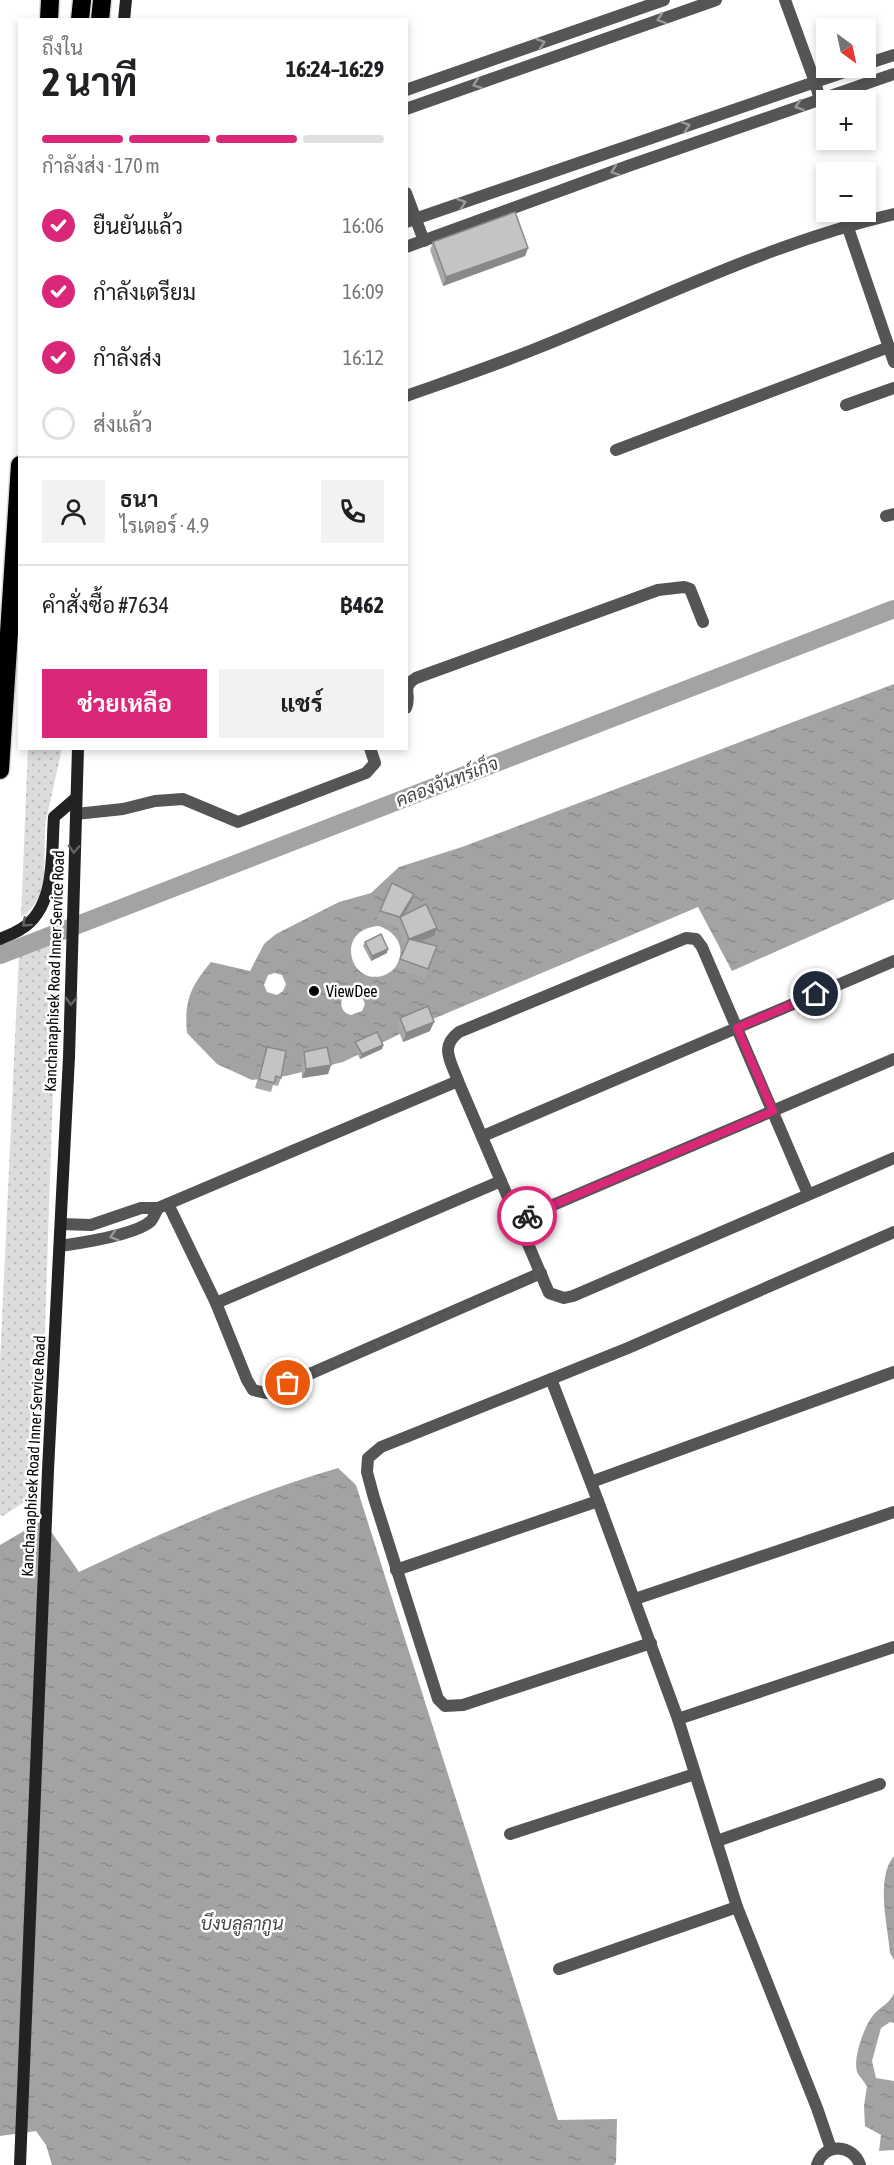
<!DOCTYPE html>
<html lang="th">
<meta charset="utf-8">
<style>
body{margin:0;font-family:"Asap Condensed",Sarabun,sans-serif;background:#f2f2f2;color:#202124;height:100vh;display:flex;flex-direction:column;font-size:22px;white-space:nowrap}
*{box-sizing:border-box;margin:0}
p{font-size:20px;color:#757577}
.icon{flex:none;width:33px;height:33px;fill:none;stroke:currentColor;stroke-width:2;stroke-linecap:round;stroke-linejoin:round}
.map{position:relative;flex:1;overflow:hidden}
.details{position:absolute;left:18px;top:18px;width:390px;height:732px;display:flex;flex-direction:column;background:#fff;border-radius:0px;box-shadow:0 3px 9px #0003}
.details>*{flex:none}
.needle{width:39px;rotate:147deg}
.tools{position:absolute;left:816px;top:18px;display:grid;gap:12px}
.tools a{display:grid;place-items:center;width:60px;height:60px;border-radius:0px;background:#fff;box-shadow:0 3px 9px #0003;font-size:30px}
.pin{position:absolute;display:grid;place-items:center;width:51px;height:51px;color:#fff;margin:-26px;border:3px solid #fff;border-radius:50%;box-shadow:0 2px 6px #0007}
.courier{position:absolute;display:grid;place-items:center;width:60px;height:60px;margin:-30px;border:4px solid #db2777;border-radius:50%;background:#fff;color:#222;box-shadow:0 2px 8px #0007}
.head em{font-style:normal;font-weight:700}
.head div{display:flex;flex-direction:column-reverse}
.head{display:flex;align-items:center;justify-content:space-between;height:102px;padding:0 24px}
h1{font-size:39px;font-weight:700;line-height:45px}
.bar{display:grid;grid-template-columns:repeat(4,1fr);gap:9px 6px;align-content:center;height:72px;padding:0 24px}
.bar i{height:8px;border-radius:4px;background:#e0e0e0}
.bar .on{background:#db2777}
.bar p{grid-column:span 4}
.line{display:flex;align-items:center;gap:15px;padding:0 24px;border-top:2px solid #e0e0e0}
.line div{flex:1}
.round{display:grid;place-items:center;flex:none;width:63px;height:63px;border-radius:0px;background:#f2f2f2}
ol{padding:0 24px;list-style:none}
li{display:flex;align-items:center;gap:18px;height:66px}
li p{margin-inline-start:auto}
li .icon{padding:6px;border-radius:50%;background:#db2777;color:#fff;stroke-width:4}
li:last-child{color:#757577}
li i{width:33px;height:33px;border:3px solid #e0e0e0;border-radius:50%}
.button{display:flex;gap:12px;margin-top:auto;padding:12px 24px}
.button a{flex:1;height:69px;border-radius:0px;background:#db2777;color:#fff;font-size:24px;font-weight:700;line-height:69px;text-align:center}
.button a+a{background:#f2f2f2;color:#202124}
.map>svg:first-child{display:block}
.grass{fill:url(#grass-dots)}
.water{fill:url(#water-ripples);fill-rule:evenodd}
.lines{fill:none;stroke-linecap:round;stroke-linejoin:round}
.canal{stroke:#a3a3a3;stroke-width:18}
.highway-casing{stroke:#dbdbdb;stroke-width:21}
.street{stroke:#555;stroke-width:12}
.secondary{stroke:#222;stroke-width:12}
.highway{stroke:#000;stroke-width:18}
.wall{fill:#a9a9a9}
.shaded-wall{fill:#898989}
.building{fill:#c4c4c4;stroke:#898989;stroke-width:1.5}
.oneway{stroke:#999}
.oneway2{stroke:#646464}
.done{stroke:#595959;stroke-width:6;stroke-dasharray:0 10.8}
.route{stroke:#db2777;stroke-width:8}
.poi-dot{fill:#000;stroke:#fff;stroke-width:2}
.labels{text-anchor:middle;stroke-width:5;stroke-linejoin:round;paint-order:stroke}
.street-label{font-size:16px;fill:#000;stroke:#fff}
.poi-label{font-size:16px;fill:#000;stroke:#fff;text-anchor:start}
.water-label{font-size:18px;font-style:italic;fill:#444;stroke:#fff}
</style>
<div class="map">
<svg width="894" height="2165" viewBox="0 0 894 2165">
<defs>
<pattern id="grass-dots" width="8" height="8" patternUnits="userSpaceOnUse" patternTransform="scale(1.5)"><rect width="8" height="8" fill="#dcdcdc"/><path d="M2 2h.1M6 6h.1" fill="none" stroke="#bbb" stroke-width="1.8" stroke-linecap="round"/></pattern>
<pattern id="water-ripples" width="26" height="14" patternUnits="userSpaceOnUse" patternTransform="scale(1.5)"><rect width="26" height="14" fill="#a3a3a3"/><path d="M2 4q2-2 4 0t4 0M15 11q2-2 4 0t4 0" fill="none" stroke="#8b8b8b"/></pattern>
</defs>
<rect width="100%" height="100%" fill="#fff"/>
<!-- grass -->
<g class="grass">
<path d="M28 749H62L45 825 44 876 40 896 31 909 21 917Z"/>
<path d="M58 939 40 1479 26 1501 3 1516 0 1515V1363L19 953Z"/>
</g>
<!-- water -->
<g class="water">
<path d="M894 684V899L732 971 698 907 414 1027 343 1062 286 1076 252 1080 217 1064 187 1033C184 1000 191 986 211 962L250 971 264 944 276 934 339 902 371 893 399 867 462 847ZM379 926C394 931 406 945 398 962 396 968 391 972 385 975 350 988 333 929 379 926ZM275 973 282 975 286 984 283 991 277 995 267 992 264 985 268 975ZM353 991 361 994 365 1004 362 1011 351 1015C342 1013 339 1005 343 996Z"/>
<path d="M338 1468 356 1485 558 2120 617 2119 616 2163 614 2165H52L46 2145 36 2131 0 2136V1545L43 1520 79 1572C163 1532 249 1494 338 1468Z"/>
<path d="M894 1856V1960L890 1953C888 1926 875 1878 894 1856Z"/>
<path d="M894 1993V2023L890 2022 881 2028 872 2061 876 2078 894 2081V2150L879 2151 881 2135 865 2126 864 2106 867 2086C864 2082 861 2078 858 2074 851 2061 865 2023 875 2013 882 2006 890 2003 894 1993Z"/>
</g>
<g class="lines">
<!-- canal -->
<path class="canal" d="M0 955 894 609"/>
<!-- highway casing -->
<g class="highway-casing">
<g id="highway">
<path d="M49 20 50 0"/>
<path d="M80 20 82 0"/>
<path d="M100 20 102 0"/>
<path d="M0 770 20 465"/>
</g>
</g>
<!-- street -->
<g class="street">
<path d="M785 0 815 82 826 121"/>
<path d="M866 64 894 55"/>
<path d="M406 90 664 0"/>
<path d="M406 109 716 0"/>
<path d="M832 140 833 143"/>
<path d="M406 193 424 241"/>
<path d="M406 222 856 68"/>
<path d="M847 225 894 362"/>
<path d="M406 247 628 166 894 74"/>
<path d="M406 396C451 380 496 365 540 347 657 300 770 243 894 214"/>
<path d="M846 405 894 388"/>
<path d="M616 450 889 347"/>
<path d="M886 516 894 514"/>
<path d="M406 708C412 694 400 688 416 678L658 590 684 587 690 589 703 622"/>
<path d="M76 814 123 809 155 801 183 799 238 822 366 773 375 763 370 748"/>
<path d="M483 1136 894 961"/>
<path d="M808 1194 702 947 696 939 686 938 459 1032C439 1047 451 1061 458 1081L549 1293 564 1298 573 1296 894 1158"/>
<path d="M168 1204 216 1303 247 1380 253 1390 266 1393 541 1273"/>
<path d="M518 1220 894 1059"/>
<path d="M61 1224 91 1225 141 1208H158L458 1081"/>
<path d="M60 1246C81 1243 136 1235 151 1221 154 1217 156 1212 158 1208"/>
<path d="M216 1303 501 1181"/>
<path d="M551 1379 381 1447 368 1458 367 1472 374 1498 438 1699 445 1706 463 1705 651 1643"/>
<path d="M591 1482 894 1372"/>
<path d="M396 1570 598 1501"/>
<path d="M635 1599 894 1512"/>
<path d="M678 1719 894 1647"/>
<path d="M510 1834 695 1774"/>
<path d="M717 1841 880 1784"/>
<path d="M559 1969 737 1907"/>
<path d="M831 2149 817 2108 737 1907 678 1719 598 1501 551 1379 628 1348 894 1232"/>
<path d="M817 2165C824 2142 853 2144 860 2165"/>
</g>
<!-- secondary -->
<g class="secondary">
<path d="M124 20 126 0"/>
<path d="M0 939C7 936 15 933 21 929 57 907 51 853 54 817L76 798"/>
<path d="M20 2165 48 1470 69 1057 78 748"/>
</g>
<!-- highway -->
<use href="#highway" class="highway"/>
</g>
<!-- wall -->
<g class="wall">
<path d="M433 242 528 248 525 256 443 286 430 250Z"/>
<path d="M414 894 411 903 403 915 437 928 434 936 420 942 437 946 425 978 397 968 405 947 397 926 376 920 380 911Z"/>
<path d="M365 942 387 953 371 961 363 946Z"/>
<path d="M400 1018 430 1031 403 1042 397 1027Z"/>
<path d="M355 1042 383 1045 382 1049 360 1059 354 1046Z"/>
<path d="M267 1047 281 1078 278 1086 273 1085 271 1092 255 1088Z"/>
<path d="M304 1052 331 1065 328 1074 302 1078 301 1061Z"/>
</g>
<!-- shaded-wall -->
<g class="shaded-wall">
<path d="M528 248 525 256 443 286 446 277Z"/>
<path d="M414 894 411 903 401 919 400 917Z"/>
<path d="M437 928 434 936 406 947 409 939Z"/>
<path d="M388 949 387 953 371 961 372 956Z"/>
<path d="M434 1022 430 1031 403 1042 406 1033Z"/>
<path d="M383 1045 382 1049 360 1059 362 1054Z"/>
<path d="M331 1065 328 1074 302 1078 306 1069Z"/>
</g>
<!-- building -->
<g class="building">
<path d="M515 212 528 248 446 277 433 242Z"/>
<path d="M392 883 414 894 400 917 380 911Z"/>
<path d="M426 904 437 928 409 939 437 946 428 969 400 959 409 939 400 917Z"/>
<path d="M381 934 388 949 372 956 365 942Z"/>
<path d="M428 1006 434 1022 406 1033 400 1018Z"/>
<path d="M377 1032 383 1045 362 1054 355 1042Z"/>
<path d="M267 1047 286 1051 281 1078 276 1076 274 1083 259 1079Z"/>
<path d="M327 1047 331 1065 306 1069 304 1052Z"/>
</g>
<!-- one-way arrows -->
<defs><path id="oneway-chevron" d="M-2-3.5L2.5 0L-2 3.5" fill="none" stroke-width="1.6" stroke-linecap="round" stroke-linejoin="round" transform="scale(1.5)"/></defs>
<g class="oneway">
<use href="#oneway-chevron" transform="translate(661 19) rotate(161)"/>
<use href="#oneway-chevron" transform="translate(541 43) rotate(-19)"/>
<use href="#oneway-chevron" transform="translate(477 84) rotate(160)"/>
<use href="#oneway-chevron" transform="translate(799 106) rotate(161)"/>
<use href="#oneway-chevron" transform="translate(686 126) rotate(-19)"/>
<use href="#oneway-chevron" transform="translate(615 171) rotate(159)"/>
<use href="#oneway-chevron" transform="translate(462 203) rotate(-19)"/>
<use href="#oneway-chevron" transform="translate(114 1236) rotate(162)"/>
</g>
<g class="oneway2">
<use href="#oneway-chevron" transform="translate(74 849) rotate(92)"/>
<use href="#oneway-chevron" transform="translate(26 923) rotate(138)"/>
<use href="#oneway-chevron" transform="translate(71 1001) rotate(92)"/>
</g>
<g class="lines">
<!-- done -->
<path class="done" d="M288 1383 541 1274 518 1220 527 1216"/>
<!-- route -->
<path class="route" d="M527 1216 773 1111 737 1028 816 994"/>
</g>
<!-- markers -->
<circle class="poi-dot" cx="314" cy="991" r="6"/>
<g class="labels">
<!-- street labels -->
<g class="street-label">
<text transform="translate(54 971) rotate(-88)" y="6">Kanchanaphisek Road Inner Service Road</text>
<text transform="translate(33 1456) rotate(-87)" y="6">Kanchanaphisek Road Inner Service Road</text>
</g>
<!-- poi labels -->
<g class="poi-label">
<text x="326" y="997">ViewDee</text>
</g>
<!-- water labels -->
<g class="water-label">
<text transform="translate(447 782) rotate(-21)" y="6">คลองจันทร์เก็จ</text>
<text x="242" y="1930">บึงบลูลากูน</text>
</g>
</g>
</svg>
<div class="tools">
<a><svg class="needle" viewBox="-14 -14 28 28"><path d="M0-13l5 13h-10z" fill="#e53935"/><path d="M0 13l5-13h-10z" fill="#757577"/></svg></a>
<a>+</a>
<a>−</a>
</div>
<div class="pin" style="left:288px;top:1383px;background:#ea580c"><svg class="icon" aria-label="bag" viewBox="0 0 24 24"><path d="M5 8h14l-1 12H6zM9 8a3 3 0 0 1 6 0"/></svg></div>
<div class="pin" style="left:816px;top:994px;background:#1f2937"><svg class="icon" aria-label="home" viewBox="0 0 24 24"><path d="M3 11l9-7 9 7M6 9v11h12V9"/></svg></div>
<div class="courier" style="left:527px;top:1216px"><svg class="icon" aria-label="bike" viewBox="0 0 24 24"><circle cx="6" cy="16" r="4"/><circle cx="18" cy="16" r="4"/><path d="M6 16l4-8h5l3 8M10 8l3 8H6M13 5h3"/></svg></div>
<section class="details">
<div class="head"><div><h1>2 นาที</h1><p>ถึงใน</p></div><em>16:24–16:29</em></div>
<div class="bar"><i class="on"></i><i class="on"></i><i class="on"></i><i></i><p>กำลังส่ง · 170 m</p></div>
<ol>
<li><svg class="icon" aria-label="check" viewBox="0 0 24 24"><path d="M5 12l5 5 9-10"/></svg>ยืนยันแล้ว<p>16:06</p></li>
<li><svg class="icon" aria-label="check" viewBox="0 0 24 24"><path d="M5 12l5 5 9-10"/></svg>กำลังเตรียม<p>16:09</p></li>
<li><svg class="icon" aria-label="check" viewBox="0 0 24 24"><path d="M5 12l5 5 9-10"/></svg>กำลังส่ง<p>16:12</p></li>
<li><i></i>ส่งแล้ว</li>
</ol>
<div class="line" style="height:108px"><a class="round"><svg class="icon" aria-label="person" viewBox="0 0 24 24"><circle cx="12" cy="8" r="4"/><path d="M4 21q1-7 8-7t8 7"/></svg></a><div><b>ธนา</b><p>ไรเดอร์ · 4.9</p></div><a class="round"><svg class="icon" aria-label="phone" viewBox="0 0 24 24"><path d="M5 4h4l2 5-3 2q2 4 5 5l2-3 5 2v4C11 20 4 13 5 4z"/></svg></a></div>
<div class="line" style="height:78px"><div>คำสั่งซื้อ #7634</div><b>฿462</b></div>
<div class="button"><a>ช่วยเหลือ</a><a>แชร์</a></div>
</section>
</div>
